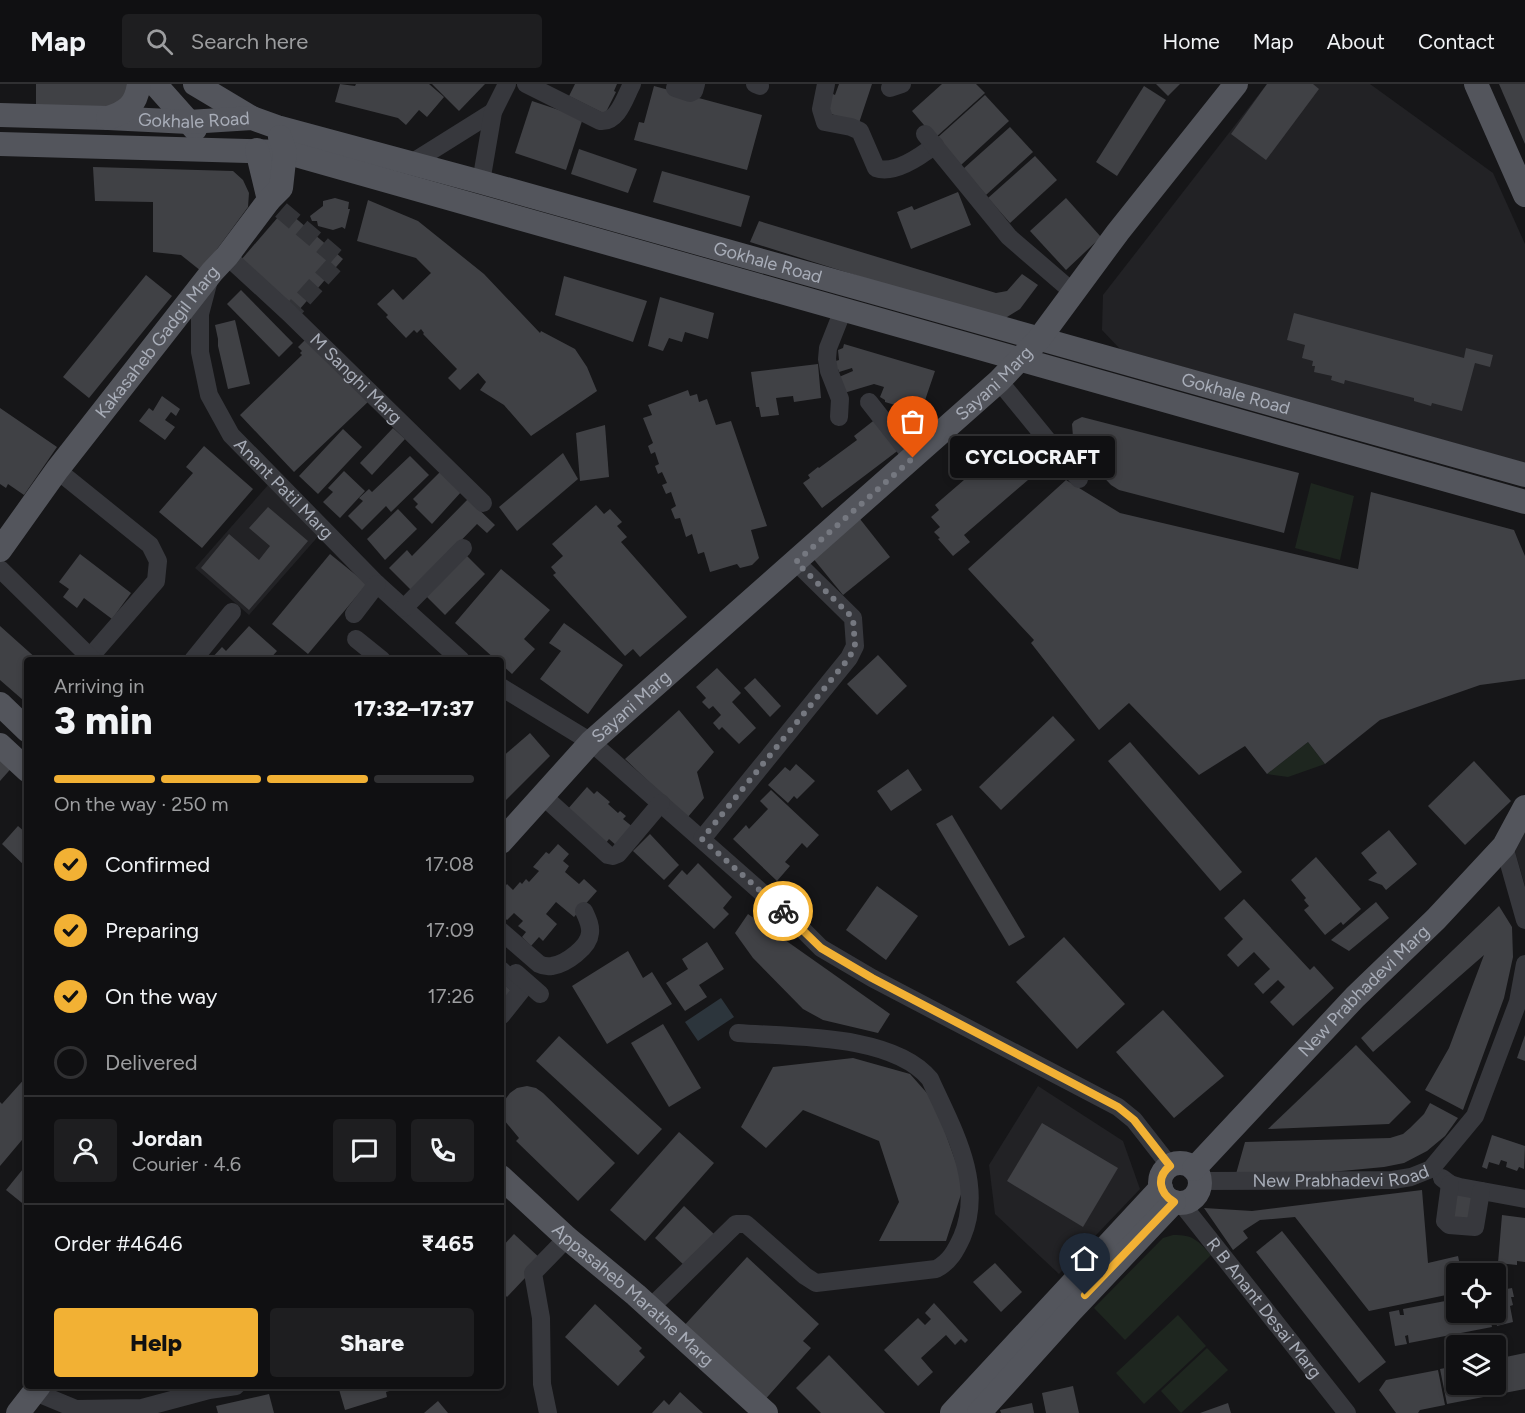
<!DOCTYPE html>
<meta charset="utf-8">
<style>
body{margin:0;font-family:Figtree,sans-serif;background:#1e1e20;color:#f1f3f6;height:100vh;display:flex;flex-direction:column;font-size:22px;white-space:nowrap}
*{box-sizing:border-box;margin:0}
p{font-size:20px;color:#9c9d9f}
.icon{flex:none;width:33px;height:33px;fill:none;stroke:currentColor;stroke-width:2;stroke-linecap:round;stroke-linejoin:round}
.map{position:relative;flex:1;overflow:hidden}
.panel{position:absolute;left:24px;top:573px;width:480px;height:732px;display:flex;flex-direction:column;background:#101012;border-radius:6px;box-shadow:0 3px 9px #0003,0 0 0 2px #303032}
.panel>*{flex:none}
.tools{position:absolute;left:1446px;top:1179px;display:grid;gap:12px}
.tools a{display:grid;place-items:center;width:60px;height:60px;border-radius:6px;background:#101012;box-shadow:0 3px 9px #0003,0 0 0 2px #303032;font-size:30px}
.pin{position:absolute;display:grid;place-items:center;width:51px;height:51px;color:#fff;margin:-62px -26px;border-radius:50% 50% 50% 0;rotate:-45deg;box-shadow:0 0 6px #0007}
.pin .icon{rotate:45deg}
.courier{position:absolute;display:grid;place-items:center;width:60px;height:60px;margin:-30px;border:4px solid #f2b134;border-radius:50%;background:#fff;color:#222;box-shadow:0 2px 8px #0007}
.bubble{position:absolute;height:42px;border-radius:6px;background:#101012;box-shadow:0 3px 9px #0003,0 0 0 2px #303032;font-size:20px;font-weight:800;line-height:42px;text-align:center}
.overview em{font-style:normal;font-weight:800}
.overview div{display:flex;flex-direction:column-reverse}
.overview{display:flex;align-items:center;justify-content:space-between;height:102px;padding:0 30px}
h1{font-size:39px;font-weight:800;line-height:45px}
.bar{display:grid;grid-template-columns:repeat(4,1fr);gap:9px 6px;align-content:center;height:72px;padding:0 30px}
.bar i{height:8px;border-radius:4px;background:#303032}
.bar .selected{background:#f2b134}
.bar p{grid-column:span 4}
.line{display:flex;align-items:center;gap:15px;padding:0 30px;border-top:2px solid #303032}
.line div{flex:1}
.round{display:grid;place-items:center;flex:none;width:63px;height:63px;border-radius:6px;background:#1e1e20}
ol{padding:0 30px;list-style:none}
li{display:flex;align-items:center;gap:18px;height:66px}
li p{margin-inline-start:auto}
li .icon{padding:6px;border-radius:50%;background:#f2b134;color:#111;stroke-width:4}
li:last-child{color:#9c9d9f}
li i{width:33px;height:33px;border:3px solid #303032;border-radius:50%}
.button{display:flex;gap:12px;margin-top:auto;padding:12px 30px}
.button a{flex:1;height:69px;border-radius:6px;background:#f2b134;color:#111;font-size:24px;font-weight:800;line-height:69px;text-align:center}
.button a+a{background:#1e1e20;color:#f1f3f6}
header{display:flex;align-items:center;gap:36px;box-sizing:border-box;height:84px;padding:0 30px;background:#101012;border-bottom:2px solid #303032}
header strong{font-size:28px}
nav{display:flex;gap:33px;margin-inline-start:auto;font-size:21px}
.search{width:420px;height:54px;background:#1e1e20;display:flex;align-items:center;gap:15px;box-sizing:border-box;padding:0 21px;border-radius:6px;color:#9c9d9f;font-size:22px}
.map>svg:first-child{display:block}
.built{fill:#222225}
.green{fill:#1e261f}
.water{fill:#2c353c}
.building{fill:#404145}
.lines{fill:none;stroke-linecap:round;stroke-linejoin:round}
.minor-tunnel{stroke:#333438;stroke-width:18;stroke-dasharray:18 9;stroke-linecap:butt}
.minor{stroke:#37383d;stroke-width:18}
.major{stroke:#53555c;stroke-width:24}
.done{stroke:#757880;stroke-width:6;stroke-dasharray:0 10.8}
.route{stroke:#f2b134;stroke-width:8}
.labels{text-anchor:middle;stroke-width:4.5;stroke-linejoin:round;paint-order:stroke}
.street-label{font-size:18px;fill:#a8adb8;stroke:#111113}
</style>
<header>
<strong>Map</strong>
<div class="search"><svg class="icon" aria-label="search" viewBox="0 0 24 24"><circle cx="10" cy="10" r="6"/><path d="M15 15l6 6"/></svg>Search here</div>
<nav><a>Home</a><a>Map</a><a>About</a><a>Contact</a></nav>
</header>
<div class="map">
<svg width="1525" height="1329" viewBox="0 0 1525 1329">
<rect width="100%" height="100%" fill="#161618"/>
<!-- built -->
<g class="built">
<path d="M1267 0H1370L1493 89 1525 160V379L1120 265 1102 246 1103 211Z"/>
<path d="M268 401 322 448 249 531 195 484Z"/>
<path d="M1525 739V802L1512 757Z"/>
<path d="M1038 1002 1123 1057 1140 1105 1059 1190 995 1130 989 1081Z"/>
</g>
<!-- green -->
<g class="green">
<path d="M1311 399 1354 412 1340 476 1295 464Z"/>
<path d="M1308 658 1325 680 1288 693 1267 690Z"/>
<path d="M1173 1151C1194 1151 1197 1156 1211 1171L1125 1256 1094 1224 1163 1154Z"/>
<path d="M1178 1231 1206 1262 1144 1320 1116 1289Z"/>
<path d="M1207 1264 1228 1286 1181 1329 1161 1307Z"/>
</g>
<!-- water -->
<path class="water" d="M721 914 734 933 698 957 685 938Z"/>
<!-- building -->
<g class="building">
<path d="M36 0H135L128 22 36 24Z"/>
<path d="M340 0 355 2 356 0H429L444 13 427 33 419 26 406 41 398 34 335 18Z"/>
<path d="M432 0H485L459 27Z"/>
<path d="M575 0H617L614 7 616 8 605 30 569 12Z"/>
<path d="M839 0H872L859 39 825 28 831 9 835 11Z"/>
<path d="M942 0H976L985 9 935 54 912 27Z"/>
<path d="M1156 0H1180L1168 12Z"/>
<path d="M1267 0H1313L1319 5 1266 76 1231 50Z"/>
<path d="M1499 0H1525V60Z"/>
<path d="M654 2 762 31 747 86 634 56 639 38 644 39Z"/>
<path d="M1144 2 1166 16 1117 92 1096 78Z"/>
<path d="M985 11 1009 37 961 81 937 54Z"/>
<path d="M532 17 583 34 566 86 515 69Z"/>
<path d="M1010 43 1033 68 986 111 963 85Z"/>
<path d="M579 65 637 85 628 109 571 90Z"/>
<path d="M1035 72 1057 96 1010 139 988 114Z"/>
<path d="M93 83 233 87 243 96 249 109 248 123 201 187 181 171 153 168V118L95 117Z"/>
<path d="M662 87 750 112 741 143 653 118Z"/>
<path d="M958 108 971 141 911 165 897 128 912 122 914 126Z"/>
<path d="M335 114 349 118 348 125H350L345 145 342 143 333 146 318 142 317 137H312L310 132 323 122V117Z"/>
<path d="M1066 114 1101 153 1066 186 1030 147Z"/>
<path d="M368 116 418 137 484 190 540 249 541 247 575 265 587 283 597 307 531 352 504 321 480 306 486 298 478 289 460 306 448 294 457 285 423 250 424 249 421 245 417 249 414 246 406 254 386 233 388 231 377 220 393 205 403 216 431 189 416 174 357 157Z"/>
<path d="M285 125 343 175 299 226 241 176Z"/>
<path d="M759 137 996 209 1007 207 1022 190 1038 201 1020 225 1007 233 992 234 750 158Z"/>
<path d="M146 191 172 212 89 314 63 293Z"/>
<path d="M564 192 647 217 633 258 555 231Z"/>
<path d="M241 206 293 259 279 273 227 220Z"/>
<path d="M660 213 714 229 708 255 685 248 682 258 669 254 663 267 648 262Z"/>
<path d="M1294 229 1464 274 1466 264 1493 271 1490 283 1475 279 1462 327 1432 319 1431 322 1414 317V314L1345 296 1344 300 1331 296 1332 292 1314 288 1315 282H1312L1313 277 1302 274 1305 261 1287 256Z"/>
<path d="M235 236 250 300 228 305 218 262V255L215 241Z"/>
<path d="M309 252 370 316 294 388 240 331 302 271 300 269 302 267 298 263Z"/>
<path d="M844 260 935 287 922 325 911 321 910 325 899 322 901 319 897 318 895 321 885 318V316L880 313 884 303 874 300 844 309 839 293 853 287 852 284 839 288 838 285 836 286 833 278 839 276 838 266 843 264Z"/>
<path d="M818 280 821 314 794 318 793 312 776 314 779 331 761 333 759 323H756L751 288Z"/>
<path d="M688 306 690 312 697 310 699 318 707 315 716 341 731 337 767 442 751 446 759 474 752 481 740 484 737 480 710 488 704 468 698 470 692 450 686 453 680 434 675 435 671 425 676 422 671 408 666 410 662 401 667 399 662 388 658 390 655 382 659 380 655 368 651 370 648 362 653 359 643 334 652 331 648 321Z"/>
<path d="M162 312 180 325 176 332 171 328 165 336 175 343 165 356 139 337 149 324 153 327Z"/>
<path d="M0 324 57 363 24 411 8 400 6 404 0 400Z"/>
<path d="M1082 333 1299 389 1284 449 1119 406 1111 401 1095 384 1073 353 1072 340 1074 337Z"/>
<path d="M877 334 900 365 822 424 803 399 810 394 808 391 818 383 819 384 857 356 854 352Z"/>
<path d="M605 341 609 393 580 397 576 349Z"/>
<path d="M393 344 405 355 372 391 360 379Z"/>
<path d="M343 345 362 363 318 410 299 392Z"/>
<path d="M204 362 253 405 202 464 159 428 193 389 186 383Z"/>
<path d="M1001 364 1028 396 964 451 970 458 953 472 938 455 940 454 934 448 940 443 931 433 939 426 935 421Z"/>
<path d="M563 369 578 395 517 447 499 423Z"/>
<path d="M410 372 429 391 391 428 386 422 362 446 348 432 363 417 359 414 369 405 372 408Z"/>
<path d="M442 386 462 407 432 440 415 423 418 420 413 415Z"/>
<path d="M344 387 365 407 340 434 323 418 333 408 328 404Z"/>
<path d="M1066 396 1120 429 1358 485 1371 408 1514 446 1525 472V595L1480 601 1380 636 1325 680 1308 658 1267 690 1245 662 1199 691 1129 619 1099 646 1031 559 1034 556 968 485Z"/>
<path d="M468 415 495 441 487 449 477 440 412 507 389 484 407 466 412 472Z"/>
<path d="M596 421 604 430 610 425 622 438 617 442 627 453 621 458 687 533 640 573 633 565 625 572 553 491 556 489 551 483 563 472 552 460Z"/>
<path d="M268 423 308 457 249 526 201 484 229 450 259 476 270 462 249 444Z"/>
<path d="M398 425 417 445 385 476 367 455Z"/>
<path d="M860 435 890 473 843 511 812 473Z"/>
<path d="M462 467 485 490 445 531 422 508Z"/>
<path d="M80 470 131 509 112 535 84 514 77 524 63 513 69 505 59 498Z"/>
<path d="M330 470 367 500 308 570 272 540Z"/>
<path d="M501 485 550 526 524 555 535 565 512 590 501 580V576H496L455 539Z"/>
<path d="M564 539 623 581 588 630 540 595 561 567 549 559Z"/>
<path d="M0 542 38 576H27V611L23 616 0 596Z"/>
<path d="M249 542 277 567 269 576H210L222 563 226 567Z"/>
<path d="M878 571 907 602 877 631 847 600Z"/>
<path d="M717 584 741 609 732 618 756 644 739 660 722 643 719 646 713 639 721 631 713 622 709 625 702 618 706 614 696 603Z"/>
<path d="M755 594 781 622 770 633 744 604Z"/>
<path d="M679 626 714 668 697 688 704 714 687 734 625 675Z"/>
<path d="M1053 632 1075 656 1001 726 979 703Z"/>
<path d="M530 649 550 672 501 721V674Z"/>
<path d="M1130 658 1242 788 1220 807 1108 677Z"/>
<path d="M0 666 15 680 0 697Z"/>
<path d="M1474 677 1511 717 1465 761 1428 722Z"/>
<path d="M796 680 815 697 797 715 794 712 788 719 768 701 785 683 790 687Z"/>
<path d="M908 685 922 706 891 727 877 707Z"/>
<path d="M587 703 594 710 597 707 610 718 608 720 618 729 620 727 626 732 623 735 634 744 618 763 609 755 606 759 567 726Z"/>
<path d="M771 706 819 751 807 764 802 759 785 778 790 782 777 797 733 755 746 741 749 745 768 725 760 717Z"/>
<path d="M952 731 1025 853 1009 862 936 740Z"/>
<path d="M18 742 26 749 27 748V784L2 760Z"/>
<path d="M1389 746 1417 780 1386 806 1382 801 1368 796 1377 789 1361 769Z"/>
<path d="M650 750 679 781 664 796 633 767Z"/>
<path d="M558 760 569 770 563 777 569 782 565 788 579 800 584 795 597 807 574 833 556 818 546 830 557 840 543 857 539 853 531 862 522 853 526 848 518 842 523 837 514 829 507 836 501 831V807L507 800 513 806 520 798 522 800 526 795 529 798 539 787 533 783 546 768 549 770Z"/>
<path d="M1316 773 1361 825 1343 841 1341 838 1325 851 1304 826 1309 822 1304 816 1306 814 1291 796Z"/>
<path d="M698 779 732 813 723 824 729 830 714 845 668 802 682 786 687 791Z"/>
<path d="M877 802 918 832 886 876 846 846Z"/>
<path d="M1244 815 1310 886 1314 882 1334 904 1293 942 1270 918 1285 903 1278 896 1263 910 1254 900 1270 885 1254 868 1238 883 1227 871 1243 855 1224 834Z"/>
<path d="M1376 818 1389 834 1349 867 1331 856Z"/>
<path d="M1499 822 1512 843 1513 873 1504 914 1463 1026 1425 1006 1449 964 1484 871 1373 968 1361 954Z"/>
<path d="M748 830 890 930 878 949 823 936 803 925 753 874 735 849Z"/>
<path d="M1064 853 1125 920 1077 965 1016 898Z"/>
<path d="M707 858 724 885 699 901 707 913 685 927 666 899 688 885 682 875Z"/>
<path d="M628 867 643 894 652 888 672 920 607 960 572 902Z"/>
<path d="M501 891 505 894 502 899 513 908 506 917 503 914 501 917Z"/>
<path d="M1163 926 1224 992 1174 1034 1116 968Z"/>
<path d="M663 940 701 1004 669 1023 631 959Z"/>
<path d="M1525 951V977L1517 974Z"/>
<path d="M559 952 662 1045 638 1071 536 977Z"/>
<path d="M1356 961 1411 1018 1389 1040 1268 1045Z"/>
<path d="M853 974 910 990 934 1017 964 1101 946 1157H879L899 1118 879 1057 803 1026 766 1064 741 1043 773 983Z"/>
<path d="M27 992V1050L0 1082V1018L2 1020Z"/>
<path d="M527 1002 536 1004 543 1009 615 1079 578 1117 516 1057 519 1054 504 1036 502 1026 504 1017 510 1009 517 1004Z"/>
<path d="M1430 1019 1458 1034 1445 1052 1427 1067 1404 1079 1384 1083 1234 1097 1245 1058 1390 1054 1403 1050 1410 1044 1424 1030Z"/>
<path d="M1042 1039 1118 1084 1083 1143 1007 1097Z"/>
<path d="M679 1048 714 1079 645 1157 610 1126Z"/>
<path d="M1492 1051 1525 1062 1524 1085 1519 1083 1517 1087 1506 1083 1507 1078 1501 1076 1499 1081 1489 1078 1487 1085 1482 1083Z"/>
<path d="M27 1080V1123L6 1106Z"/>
<path d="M1422 1106 1428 1179 1458 1172 1462 1190H1456V1209L1369 1227 1295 1133 1260 1136 1243 1147 1248 1154 1233 1166 1204 1124 1252 1127Z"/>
<path d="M1453 1108 1472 1111 1473 1141 1448 1136Z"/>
<path d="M684 1122 714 1150 685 1182 655 1154Z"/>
<path d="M1502 1131 1525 1134V1178L1517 1177V1181L1498 1179Z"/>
<path d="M1282 1147 1386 1278 1359 1299 1256 1168Z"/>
<path d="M514 1150 542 1176 507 1213 501 1207V1164Z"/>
<path d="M747 1173 819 1240 803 1257 811 1264 761 1320 681 1245Z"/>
<path d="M995 1179 1022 1208 1001 1228 973 1198Z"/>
<path d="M1512 1204 1514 1213H1511L1513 1221 1510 1222 1513 1238 1497 1242 1496 1236 1491 1238 1492 1243 1409 1259 1408 1251 1405 1252 1407 1260 1395 1262 1389 1228 1399 1226 1400 1231H1404L1403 1225 1456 1215V1228H1496V1207Z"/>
<path d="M934 1219 968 1256 965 1259 961 1255 955 1261 946 1251 921 1274 933 1288 918 1302 884 1266 918 1234 925 1241 931 1235 925 1229Z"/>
<path d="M595 1220 642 1264 639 1267 645 1273 618 1302 565 1253Z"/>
<path d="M1525 1269V1305L1447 1320 1440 1285 1456 1282V1300H1496V1275Z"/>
<path d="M829 1271 885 1329H821L796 1304Z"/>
<path d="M1438 1286 1445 1321 1420 1326 1418 1329H1396L1379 1306 1386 1296Z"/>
<path d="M338 1302H403V1303L386 1308 387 1313 345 1326Z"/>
<path d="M1073 1302 1079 1329H1046L1042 1309Z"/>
<path d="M680 1308 703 1329H652L664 1316 669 1321Z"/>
<path d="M269 1310 274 1329H218L216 1322Z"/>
<path d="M438 1317 448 1329H424Z"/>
<path d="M1032 1319 1034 1329H1001L1000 1326Z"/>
<path d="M1228 1319 1231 1329H1200Z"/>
</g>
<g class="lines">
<!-- minor-tunnel -->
<path class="minor-tunnel" d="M281 126 336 173 335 180 295 224"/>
<!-- minor -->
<g class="minor">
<path d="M526 0 600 37C618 39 625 13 632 0"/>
<path d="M755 0 760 2"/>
<path d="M826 0 821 25 825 38 851 43 860 47 876 84C894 91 921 72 935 61"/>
<path d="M675 4 690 9 694 7 696 0"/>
<path d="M890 4 902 0"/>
<path d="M925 50 1009 153 1074 209"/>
<path d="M410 80 493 28"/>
<path d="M481 98 493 28 507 0"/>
<path id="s1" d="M227 172 289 229 483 419"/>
<path id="s2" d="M209 196 200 230V268L209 311 231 351 377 500 461 576"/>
<path d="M999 297 1079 395"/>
<path d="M869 318 913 374"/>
<path d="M839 333 840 315 829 287 827 275 828 264 843 226"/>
<path d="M57 386 150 461 158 477 156 497 90 573"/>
<path d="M0 485 93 576"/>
<path d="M404 524 463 464"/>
<path d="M354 530 377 500"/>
<path d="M356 555 382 576"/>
<path d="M193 576 232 528"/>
<path d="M501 603 591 658 794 837 821 864 872 894 1118 1023 1134 1036 1170 1082"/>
<path d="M543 712 608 771 613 772 618 770 661 719"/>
<path d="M702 755 849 574 855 562 853 534 796 478"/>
<path d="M1504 762 1525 836"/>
<path d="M501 847 539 880C543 882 547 883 552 882 566 880 589 863 590 849 591 841 587 834 584 827"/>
<path d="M501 886 521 904V907L501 932"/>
<path d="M516 889 540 910"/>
<path d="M1442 1094 1450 1100 1460 1103 1525 1115"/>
<path id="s3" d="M1200 1097 1393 1096 1411 1093 1431 1085 1475 1032 1518 918 1525 880"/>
<path d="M1450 1100 1445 1137 1449 1141 1475 1143 1481 1107"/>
<path id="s4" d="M1181 1119 1347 1329"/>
<path d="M650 1224 736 1140H746L805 1192 816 1199 936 1185C950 1178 956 1166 962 1153 985 1099 952 1044 930 995 893 950 793 953 738 949"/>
<path d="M35 1308 76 1325 142 1324 209 1306 236 1302"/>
<path d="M548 1329 542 1300 541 1234 533 1189 567 1154"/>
</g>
<!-- major -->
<g class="major">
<path d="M155 0 195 45"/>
<path d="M195 0 252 34"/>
<path d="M1476 0 1525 111"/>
<path id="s5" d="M0 31 108 34 189 38 252 34 277 43 481 98 1525 391"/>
<path d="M108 34C127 28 136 21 139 0"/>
<path d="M0 60 285 68 1525 418"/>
<path d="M257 66 269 116"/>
<path id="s6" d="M0 466 57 386 212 188 227 172 269 116 281 104 285 68 280 53"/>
<path d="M0 620 27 646"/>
<path d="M0 661 27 686"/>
<path id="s7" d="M501 758 591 658 999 297 1039 255 1118 148 1236 0"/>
<circle cx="1180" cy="1099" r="20"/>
<path id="s8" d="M1194 1085 1355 913 1436 835 1504 762 1525 723"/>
<path id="s9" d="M501 1093 567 1154 636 1211 766 1329"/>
<path d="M18 1329 39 1302"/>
<path d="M952 1329 1161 1104"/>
<path d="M979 1329 1071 1227 1174 1118"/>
</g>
</g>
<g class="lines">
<!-- done -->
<path class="done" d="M783 827 702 755 849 574 855 562 853 534 796 478 913 374"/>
<!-- route -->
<path class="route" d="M783 827 821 864 872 894 1118 1023 1134 1036 1170 1082C1156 1093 1159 1109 1174 1118L1085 1211"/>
</g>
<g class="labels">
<!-- street labels -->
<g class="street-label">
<text dy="6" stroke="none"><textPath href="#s5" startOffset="194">Gokhale Road</textPath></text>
<text dy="6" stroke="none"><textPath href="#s5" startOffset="788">Gokhale Road</textPath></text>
<text dy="6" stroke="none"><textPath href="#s6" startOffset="261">Kakasaheb Gadgil Marg</textPath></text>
<text dy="6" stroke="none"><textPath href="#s1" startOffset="178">M Sanghi Marg</textPath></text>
<text dy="6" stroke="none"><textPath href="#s7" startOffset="674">Sayani Marg</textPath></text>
<text dy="6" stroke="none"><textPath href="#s5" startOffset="1274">Gokhale Road</textPath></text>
<text dy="6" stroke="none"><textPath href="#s2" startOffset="238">Anant Patil Marg</textPath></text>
<text dy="6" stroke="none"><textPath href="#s7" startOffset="188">Sayani Marg</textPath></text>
<text dy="6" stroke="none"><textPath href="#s8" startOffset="246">New Prabhadevi Marg</textPath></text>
<text dy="6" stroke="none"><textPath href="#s3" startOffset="141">New Prabhadevi Road</textPath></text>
<text dy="6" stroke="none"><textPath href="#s9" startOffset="177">Appasaheb Marathe Marg</textPath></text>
<text dy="6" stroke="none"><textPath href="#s4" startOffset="134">R B Anant Desai Marg</textPath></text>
</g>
</g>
</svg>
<div class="tools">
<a><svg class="icon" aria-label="locate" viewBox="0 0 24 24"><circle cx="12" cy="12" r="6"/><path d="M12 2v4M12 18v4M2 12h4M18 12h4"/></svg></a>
<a><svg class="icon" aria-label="layers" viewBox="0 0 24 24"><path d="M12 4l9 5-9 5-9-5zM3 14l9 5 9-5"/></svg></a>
</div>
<div class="pin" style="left:913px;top:374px;background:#ea580c"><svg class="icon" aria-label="bag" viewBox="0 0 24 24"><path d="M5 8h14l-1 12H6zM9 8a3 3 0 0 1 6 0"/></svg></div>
<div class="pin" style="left:1085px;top:1211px;background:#1f2937"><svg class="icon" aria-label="home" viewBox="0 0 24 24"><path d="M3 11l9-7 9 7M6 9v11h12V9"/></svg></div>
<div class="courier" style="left:783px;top:827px"><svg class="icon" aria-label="bike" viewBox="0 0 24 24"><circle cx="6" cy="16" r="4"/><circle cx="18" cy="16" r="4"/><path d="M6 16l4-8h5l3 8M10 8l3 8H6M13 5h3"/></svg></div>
<div class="bubble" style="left:950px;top:352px;width:165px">CYCLOCRAFT</div>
<section class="panel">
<div class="overview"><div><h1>3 min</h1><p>Arriving in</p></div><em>17:32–17:37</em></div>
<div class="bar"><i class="selected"></i><i class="selected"></i><i class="selected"></i><i></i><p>On the way · 250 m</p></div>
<ol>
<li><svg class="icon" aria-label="check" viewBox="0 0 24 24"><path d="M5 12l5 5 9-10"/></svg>Confirmed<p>17:08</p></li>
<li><svg class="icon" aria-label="check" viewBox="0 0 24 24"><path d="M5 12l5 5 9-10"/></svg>Preparing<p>17:09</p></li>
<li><svg class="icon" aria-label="check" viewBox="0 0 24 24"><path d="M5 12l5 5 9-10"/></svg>On the way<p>17:26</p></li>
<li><i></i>Delivered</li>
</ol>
<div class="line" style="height:108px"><a class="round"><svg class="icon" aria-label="person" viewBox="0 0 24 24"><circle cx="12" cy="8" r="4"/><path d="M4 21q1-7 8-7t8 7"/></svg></a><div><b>Jordan</b><p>Courier · 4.6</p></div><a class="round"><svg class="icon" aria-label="chat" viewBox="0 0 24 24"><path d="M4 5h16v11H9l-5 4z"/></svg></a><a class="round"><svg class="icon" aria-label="phone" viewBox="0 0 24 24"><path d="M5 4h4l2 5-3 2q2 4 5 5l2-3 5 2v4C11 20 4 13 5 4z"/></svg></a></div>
<div class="line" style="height:78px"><div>Order #4646</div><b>₹465</b></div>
<div class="button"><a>Help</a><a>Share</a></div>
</section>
</div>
